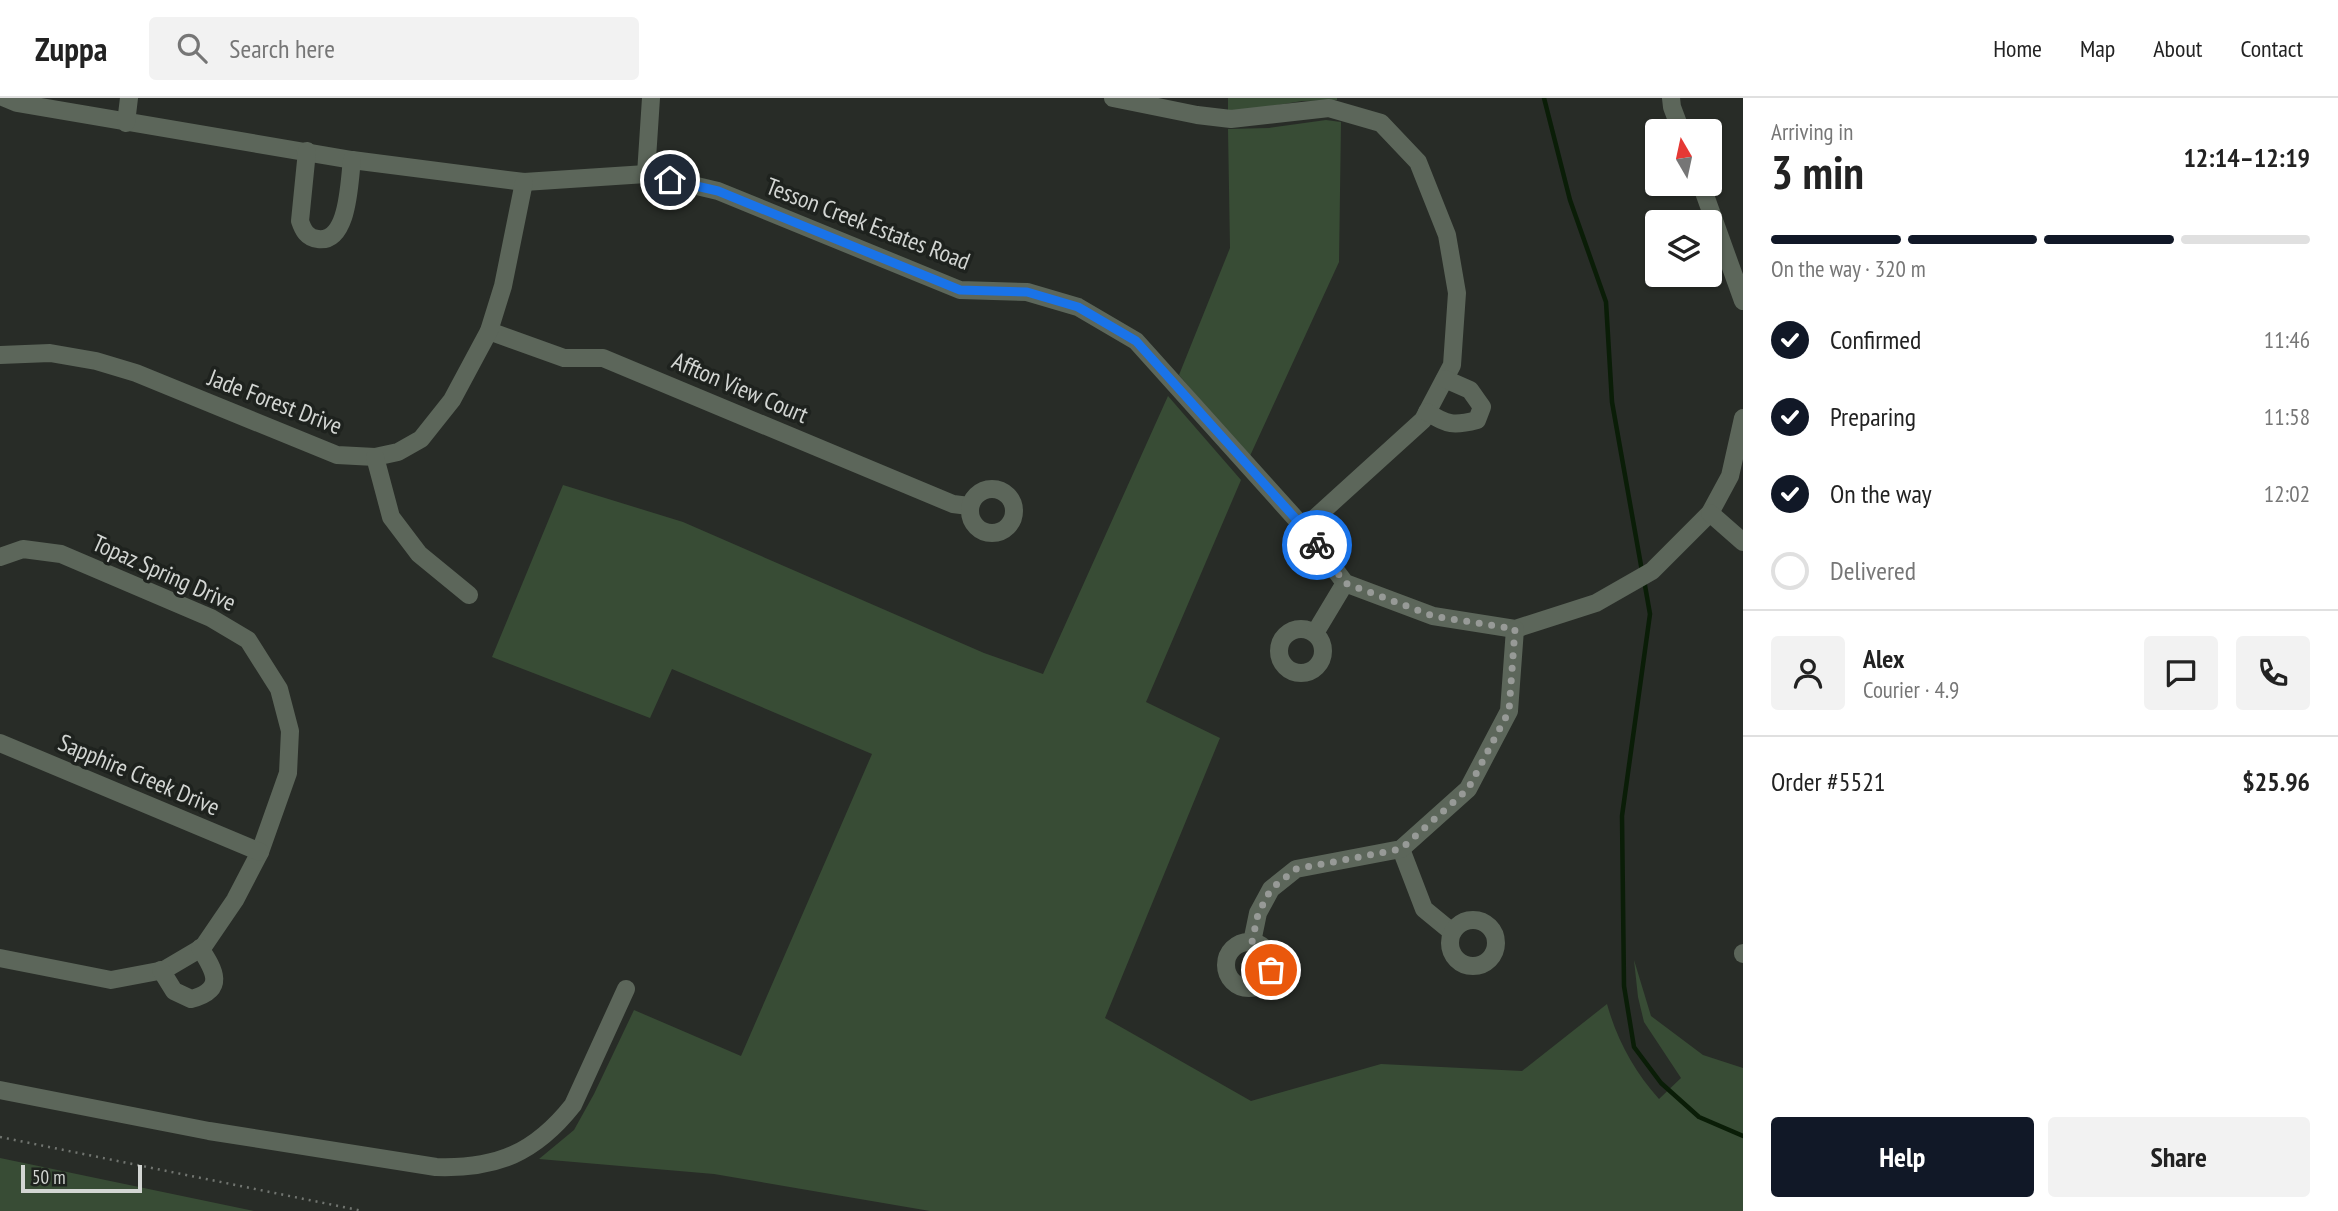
<!DOCTYPE html>
<meta charset="utf-8">
<style>
body{margin:0;font-family:"PT Sans Narrow",sans-serif;background:#f2f2f2;color:#222;height:100vh;display:flex;flex-direction:column;font-size:26px;white-space:nowrap}
*{box-sizing:border-box;margin:0}
p{font-size:23px;color:#767676}
.icon{flex:none;width:38px;height:38px;fill:none;stroke:currentColor;stroke-width:2;stroke-linecap:round;stroke-linejoin:round}
.map{position:relative;flex:1;overflow:hidden}
.sheet{display:flex;flex-direction:column;background:#fff;width:595px}
.sheet>*{flex:none}
.needle{width:46px;rotate:351deg}
.tools{position:absolute;left:1645px;top:21px;display:grid;gap:14px}
.tools a{display:grid;place-items:center;width:77px;height:77px;border-radius:7px;background:#fff;box-shadow:0 2px 5px #0004;font-size:35px}
.scale{position:absolute;left:21px;bottom:18px;width:121px;box-sizing:border-box;padding-left:7px;border:4px solid #d3d6d3;border-top:0;font-size:19px;line-height:24px;white-space:nowrap;color:#d3d6d3;-webkit-text-stroke:5px #1e221e;paint-order:stroke}
.pin{position:absolute;display:grid;place-items:center;width:60px;height:60px;color:#fff;margin:-30px;border:4px solid #fff;border-radius:50%;box-shadow:0 2px 7px #0007}
.courier{position:absolute;display:grid;place-items:center;width:70px;height:70px;margin:-35px;border:5px solid #1a73e8;border-radius:50%;background:#fff;color:#222;box-shadow:0 2px 9px #0007}
.head em{font-style:normal;font-weight:600}
.head div{display:flex;flex-direction:column-reverse}
.head{display:flex;align-items:center;justify-content:space-between;height:119px;padding:0 28px}
h1{font-size:46px;font-weight:600;line-height:52px}
.bar{display:grid;grid-template-columns:repeat(4,1fr);gap:10px 7px;align-content:center;height:84px;padding:0 28px}
.bar i{height:9px;border-radius:5px;background:#e0e0e0}
.bar .active{background:#111827}
.bar p{grid-column:span 4}
.line{display:flex;align-items:center;gap:18px;padding:0 28px;border-top:2px solid #e0e0e0}
.line div{flex:1}
.round{display:grid;place-items:center;flex:none;width:74px;height:74px;border-radius:7px;background:#f2f2f2}
ol{padding:0 28px;list-style:none}
li{display:flex;align-items:center;gap:21px;height:77px}
li p{margin-inline-start:auto}
li .icon{padding:7px;border-radius:50%;background:#111827;color:#fff;stroke-width:4}
li:last-child{color:#767676}
li i{width:38px;height:38px;border:4px solid #e0e0e0;border-radius:50%}
.button{display:flex;gap:14px;margin-top:auto;padding:14px 28px}
.button a{flex:1;height:80px;border-radius:7px;background:#111827;color:#fff;font-size:28px;font-weight:600;line-height:80px;text-align:center}
.button a+a{background:#f2f2f2;color:#222}
header{display:flex;align-items:center;gap:42px;box-sizing:border-box;height:98px;padding:0 35px;background:#fff;border-bottom:2px solid #e0e0e0}
header strong{font-size:33px}
nav{display:flex;gap:38px;margin-inline-start:auto;font-size:24px}
.search{width:490px;height:63px;background:#f2f2f2;display:flex;align-items:center;gap:18px;box-sizing:border-box;padding:0 24px;border-radius:7px;color:#767676;font-size:26px}
main{display:flex;flex:1;min-height:0}
.map>svg:first-child{display:block}
.green{fill:#384c35}
.lines{fill:none;stroke-linecap:round;stroke-linejoin:round}
.stream{stroke:#0a1d07;stroke-width:4.5}
.path{stroke:#717570;stroke-width:2.5;stroke-dasharray:2 5;stroke-linecap:butt}
.minor{stroke:#5c665a;stroke-width:18}
.done{stroke:#979a97;stroke-width:7;stroke-dasharray:0 12.6}
.route{stroke:#1a73e8;stroke-width:9}
.labels{text-anchor:middle;stroke-width:7;stroke-linejoin:round;paint-order:stroke}
.street-label{font-size:24px;fill:#d3d6d3;stroke:#1e221e}
</style>
<header>
<strong>Zuppa</strong>
<div class="search"><svg class="icon" aria-label="search" viewBox="0 0 24 24"><circle cx="10" cy="10" r="6"/><path d="M15 15l6 6"/></svg>Search here</div>
<nav><a>Home</a><a>Map</a><a>About</a><a>Contact</a></nav>
</header>
<main>
<div class="map">
<svg width="1743" height="1113" viewBox="0 0 1743 1113">
<rect width="100%" height="100%" fill="#282c27"/>
<!-- green -->
<g class="green">
<path d="M1228 0H1337V2L1302 3 1248 12H1228Z"/>
<path d="M1326 22 1341 24 1339 164 1249 360 1179 277 1230 150 1228 31 1269 30Z"/>
<path d="M1168 298 1241 382 1146 604 1220 640 1105 920 1251 1003 1381 966 1522 973 1607 906C1617 942 1634 973 1659 1001L1681 980 1644 924 1638 899 1634 862 1651 918 1703 957 1743 970V1113H930L714 1076 539 1061 574 1032 594 996 634 912 741 958 872 656 672 571 650 620 492 559 563 387 683 424 984 555 1043 576Z"/>
<path d="M0 1060 254 1113H0Z"/>
</g>
<g class="lines">
<!-- stream -->
<g class="stream">
<path d="M1544 0 1570 102 1606 204 1612 304 1642 473"/>
<path d="M1644 482 1650 516 1622 718 1624 888 1634 949 1661 985 1699 1019 1743 1038"/>
</g>
<!-- path -->
<path class="path" d="M0 1039 363 1113"/>
<!-- minor -->
<g class="minor">
<path d="M5 0 17 5 352 62 524 84 646 76 718 93 960 192 1027 194 1078 209 1136 243 1304 430 1345 485 1433 518 1515 531 1596 505 1652 473 1710 415 1730 378 1743 320"/>
<path d="M1113 0 1197 17 1231 21 1329 10 1381 25 1418 64 1447 137 1457 195 1452 267 1423 322 1304 430"/>
<path d="M1671 0 1672 9 1681 33"/>
<path d="M126 25 129 0"/>
<path d="M307 53 300 123C303 132 307 140 318 141 349 145 349 83 352 62"/>
<path d="M646 76 651 0"/>
<path d="M1701 86 1743 203"/>
<path d="M489 233 564 260H603L953 406 969 408"/>
<path d="M0 257 50 255 96 263 136 275 337 357 375 359 398 354 421 341 452 302 489 233 503 188 524 84"/>
<path d="M1427 314C1447 327 1454 328 1477 322L1482 309 1470 292 1445 281"/>
<path d="M375 359 391 419 419 456 469 497"/>
<circle cx="992" cy="413" r="22"/>
<path d="M1710 415 1743 444"/>
<path d="M0 459 23 451 61 456 211 520 248 542 279 591 290 633 288 675 260 754 235 802 203 849 164 872 111 882 0 860"/>
<circle cx="1301" cy="553" r="22"/>
<path d="M1315 535 1345 485"/>
<path d="M0 645 260 754"/>
<path d="M1401 751 1424 811 1452 834"/>
<circle cx="1473" cy="845" r="23"/>
<path d="M1252 844 1258 815 1271 791 1296 771 1401 751 1468 691 1509 613 1515 531"/>
<circle cx="1249" cy="867" r="23"/>
<path d="M1743 855V856"/>
<path d="M161 872 174 893 191 901C226 892 215 873 200 850"/>
<path d="M0 992 209 1033 436 1069C497 1071 535 1055 573 1007L626 891"/>
</g>
</g>
<g class="lines">
<!-- done -->
<path class="done" d="M1271 872C1272 857 1266 849 1252 844L1258 816 1271 791 1296 771 1401 751 1468 691 1509 613 1515 531 1433 518 1345 485 1317 447"/>
<!-- route -->
<path class="route" d="M670 82 718 93 960 192 1027 194 1078 209 1136 243 1304 430 1317 447"/>
</g>
<g class="labels">
<!-- street labels -->
<g class="street-label">
<text transform="translate(868 126) rotate(21)" y="8">Tesson Creek Estates Road</text>
<text transform="translate(740 290) rotate(23)" y="8">Affton View Court</text>
<text transform="translate(275 304) rotate(21)" y="8">Jade Forest Drive</text>
<text transform="translate(164 475) rotate(24)" y="8">Topaz Spring Drive</text>
<text transform="translate(139 677) rotate(23)" y="8">Sapphire Creek Drive</text>
</g>
</g>
</svg>
<div class="tools">
<a><svg class="needle" viewBox="-14 -14 28 28"><path d="M0-13l5 13h-10z" fill="#e53935"/><path d="M0 13l5-13h-10z" fill="#767676"/></svg></a>
<a><svg class="icon" aria-label="layers" viewBox="0 0 24 24"><path d="M12 4l9 5-9 5-9-5zM3 14l9 5 9-5"/></svg></a>
</div>
<div class="scale">50 m</div>
<div class="pin" style="left:1271px;top:872px;background:#ea580c"><svg class="icon" aria-label="bag" viewBox="0 0 24 24"><path d="M5 8h14l-1 12H6zM9 8a3 3 0 0 1 6 0"/></svg></div>
<div class="pin" style="left:670px;top:82px;background:#1f2937"><svg class="icon" aria-label="home" viewBox="0 0 24 24"><path d="M3 11l9-7 9 7M6 9v11h12V9"/></svg></div>
<div class="courier" style="left:1317px;top:447px"><svg class="icon" aria-label="bike" viewBox="0 0 24 24"><circle cx="6" cy="16" r="4"/><circle cx="18" cy="16" r="4"/><path d="M6 16l4-8h5l3 8M10 8l3 8H6M13 5h3"/></svg></div>
</div>
<section class="sheet">
<div class="head"><div><h1>3 min</h1><p>Arriving in</p></div><em>12:14–12:19</em></div>
<div class="bar"><i class="active"></i><i class="active"></i><i class="active"></i><i></i><p>On the way · 320 m</p></div>
<ol>
<li><svg class="icon" aria-label="check" viewBox="0 0 24 24"><path d="M5 12l5 5 9-10"/></svg>Confirmed<p>11:46</p></li>
<li><svg class="icon" aria-label="check" viewBox="0 0 24 24"><path d="M5 12l5 5 9-10"/></svg>Preparing<p>11:58</p></li>
<li><svg class="icon" aria-label="check" viewBox="0 0 24 24"><path d="M5 12l5 5 9-10"/></svg>On the way<p>12:02</p></li>
<li><i></i>Delivered</li>
</ol>
<div class="line" style="height:126px"><a class="round"><svg class="icon" aria-label="person" viewBox="0 0 24 24"><circle cx="12" cy="8" r="4"/><path d="M4 21q1-7 8-7t8 7"/></svg></a><div><b>Alex</b><p>Courier · 4.9</p></div><a class="round"><svg class="icon" aria-label="chat" viewBox="0 0 24 24"><path d="M4 5h16v11H9l-5 4z"/></svg></a><a class="round"><svg class="icon" aria-label="phone" viewBox="0 0 24 24"><path d="M5 4h4l2 5-3 2q2 4 5 5l2-3 5 2v4C11 20 4 13 5 4z"/></svg></a></div>
<div class="line" style="height:91px"><div>Order #5521</div><b>$25.96</b></div>
<div class="button"><a>Help</a><a>Share</a></div>
</section>
</main>
